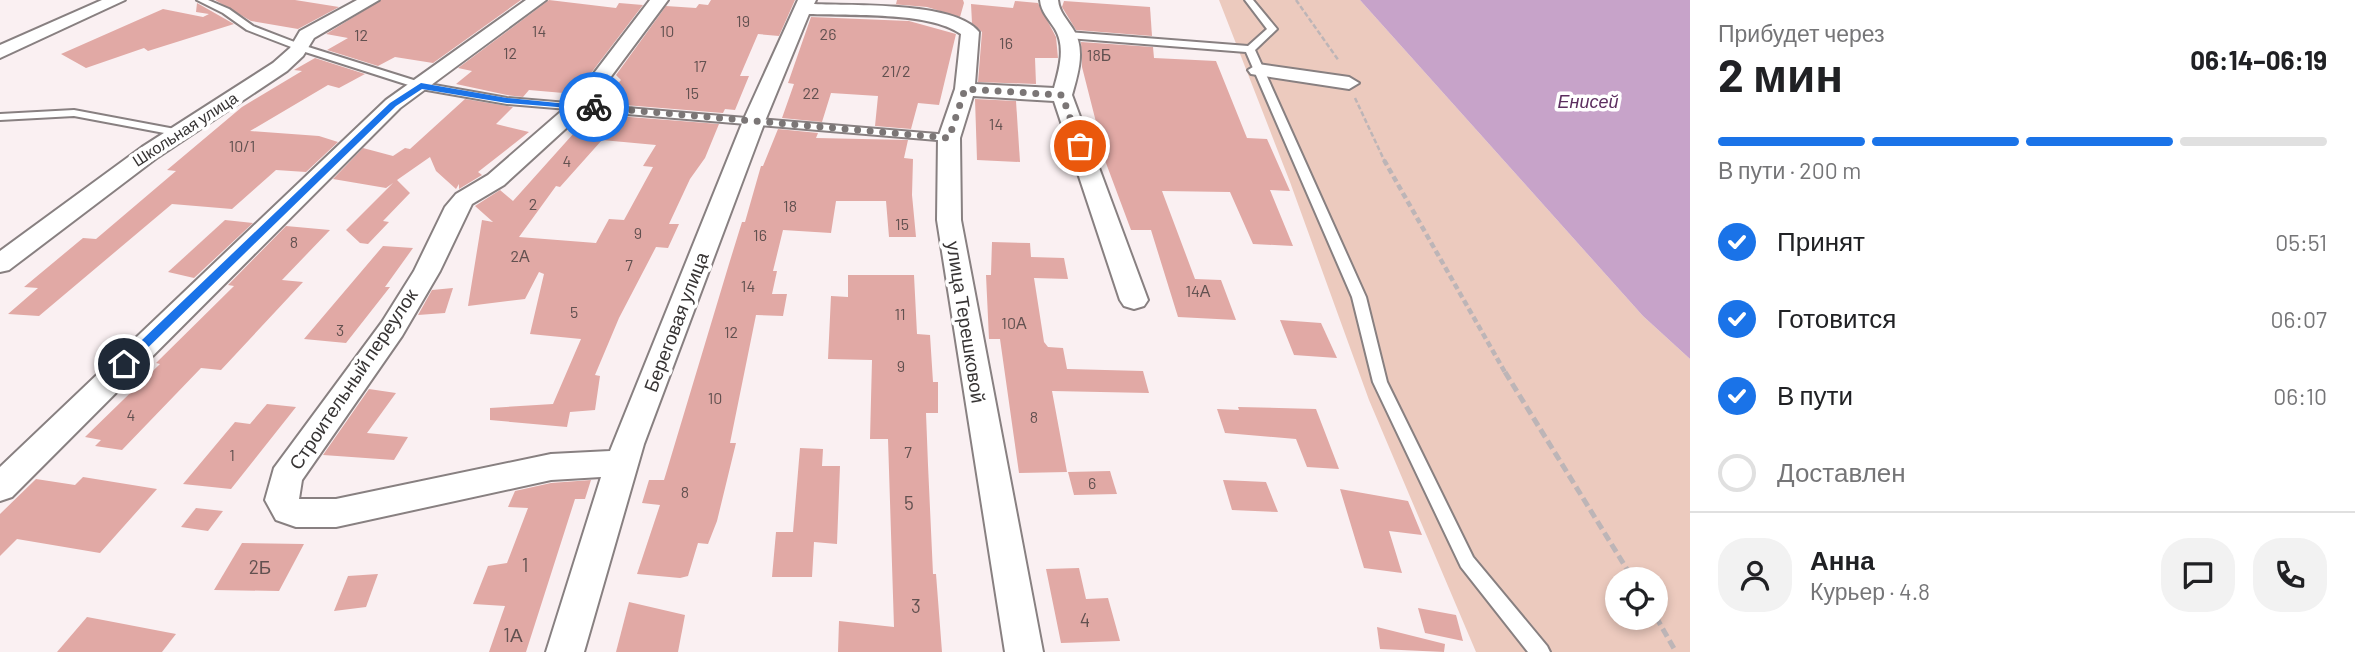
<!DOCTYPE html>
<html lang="ru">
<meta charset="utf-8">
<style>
body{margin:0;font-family:Barlow,sans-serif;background:#f2f2f2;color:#202124;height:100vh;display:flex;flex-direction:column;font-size:26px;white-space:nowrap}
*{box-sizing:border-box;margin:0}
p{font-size:23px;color:#757577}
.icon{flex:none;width:38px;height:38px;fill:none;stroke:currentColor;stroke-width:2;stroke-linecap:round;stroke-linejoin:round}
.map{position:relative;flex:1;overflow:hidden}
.panel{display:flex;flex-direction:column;background:#fff;width:665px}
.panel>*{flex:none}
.fabs{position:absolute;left:1605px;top:567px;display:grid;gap:14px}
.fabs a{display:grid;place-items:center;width:63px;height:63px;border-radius:50%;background:#fff;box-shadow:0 4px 10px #0003;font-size:35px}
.pin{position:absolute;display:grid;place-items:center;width:60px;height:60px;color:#fff;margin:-30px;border:4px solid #fff;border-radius:50%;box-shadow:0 2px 7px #0007}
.courier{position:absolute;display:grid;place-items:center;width:70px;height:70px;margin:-35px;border:5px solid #1a73e8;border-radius:50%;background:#fff;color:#222;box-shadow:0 2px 9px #0007}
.headline em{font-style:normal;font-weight:700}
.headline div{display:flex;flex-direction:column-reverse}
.headline{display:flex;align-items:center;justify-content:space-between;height:119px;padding:0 28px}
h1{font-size:46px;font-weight:700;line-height:52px}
.bar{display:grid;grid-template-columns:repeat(4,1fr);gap:10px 7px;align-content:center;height:84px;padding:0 28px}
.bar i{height:9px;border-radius:5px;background:#e0e0e0}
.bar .active{background:#1a73e8}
.bar p{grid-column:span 4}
.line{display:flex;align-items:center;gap:18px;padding:0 28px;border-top:2px solid #e0e0e0}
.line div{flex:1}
.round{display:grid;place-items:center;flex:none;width:74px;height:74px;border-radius:28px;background:#f2f2f2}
ol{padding:0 28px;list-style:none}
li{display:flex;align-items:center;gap:21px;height:77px}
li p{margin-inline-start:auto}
li .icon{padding:7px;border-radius:50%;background:#1a73e8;color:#fff;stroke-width:4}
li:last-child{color:#757577}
li i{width:38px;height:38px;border:4px solid #e0e0e0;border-radius:50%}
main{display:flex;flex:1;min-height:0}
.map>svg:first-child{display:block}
.green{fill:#eccabe;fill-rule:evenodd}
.water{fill:#c7a3c9}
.building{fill:#e1a9a5;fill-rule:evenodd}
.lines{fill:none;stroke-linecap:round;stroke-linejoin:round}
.lane-casing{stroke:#888081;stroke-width:4}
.street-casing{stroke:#888081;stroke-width:4}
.path-far2{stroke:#bdb5b7;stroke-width:2.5;stroke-dasharray:5 2.5;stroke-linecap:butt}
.path-far1{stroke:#bdb5b7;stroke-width:4.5;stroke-dasharray:6 3.5;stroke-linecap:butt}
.path{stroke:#bdb5b7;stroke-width:5;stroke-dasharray:9 4.5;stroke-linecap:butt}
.lane{fill:#fff;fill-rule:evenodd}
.street{fill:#fff;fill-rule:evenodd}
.route{fill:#1a73e8}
.done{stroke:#7b7676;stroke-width:7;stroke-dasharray:0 12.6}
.labels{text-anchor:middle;stroke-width:7;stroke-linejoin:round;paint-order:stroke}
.number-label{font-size:16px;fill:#625150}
.far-street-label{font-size:16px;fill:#373434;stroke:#fff}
.far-water-label{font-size:18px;font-style:italic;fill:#5c2e5f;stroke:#fff}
.street-label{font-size:19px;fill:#373434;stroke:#fff}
.near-number-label{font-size:19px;fill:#625150}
</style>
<main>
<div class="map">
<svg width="1690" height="652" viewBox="0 0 1690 652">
<rect width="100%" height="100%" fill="#faf0f2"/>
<!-- green -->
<path class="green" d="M1219 0H1360L1643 316 1690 359V652H1476L1369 400 1290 182ZM1617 579H1656V618H1617Z"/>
<!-- water -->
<path class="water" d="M1360 0H1690V359L1643 316Z"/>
<!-- building -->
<g class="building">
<path d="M215 0H295L339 7 298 29 251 21Z"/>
<path d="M381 0H521L433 63 395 57 378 66 327 50 348 38 326 34Z"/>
<path d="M549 0 616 8 619 3 643 5 575 94 529 90 523 97 507 95 456 84 472 71 458 68Z"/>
<path d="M711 0H795L779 36 758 34 740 76H749L735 110 725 109 723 113 600 103 621 80 616 75 666 6 696 8 699 4 708 5Z"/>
<path d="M897 0H963L964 3 960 17 927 7 891 4H896Z"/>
<path d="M1015 1 1038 3 1056 37 1058 58H1035L1036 84 978 82 982 32 972 23 971 4 1013 8Z"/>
<path d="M1064 1 1150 7 1152 36 1076 30 1062 7Z"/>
<path d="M197 3 234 24 148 51 144 48 86 68 61 54 163 9 203 17 209 14 196 12Z"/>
<path d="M811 17 909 21 956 34 939 105 918 103 911 129 875 126 878 96 831 93 822 122 782 118 794 84 788 83Z"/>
<path d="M1081 42 1153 47 1154 58 1216 61 1247 138 1267 139 1290 191 1270 190 1293 246 1253 244 1230 192 1162 191 1195 279 1221 280 1236 320 1178 317 1151 230H1131L1100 147H1095L1089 122H1096L1082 67Z"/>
<path d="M315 58 365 74 339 88 328 85 250 131 319 136 338 142 306 172 276 170 232 209 172 204 39 316 8 314 38 288 24 287 83 238 96 239 176 171 167 170 242 107 302 71 294 70Z"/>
<path d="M465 99 513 107 496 124 529 132 478 172 482 175 459 189V184L456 189 436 171 430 157 397 180 410 193 383 221 389 222 368 244 360 243 346 230 393 183 386 188 333 179 363 148 393 156 405 148 410 149Z"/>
<path d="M975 99 1016 101 1020 162 977 160Z"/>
<path d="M591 114 719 124 705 158 690 179 669 224H679L668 248 656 247 619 318 595 375 600 376 595 410 570 412 567 427 490 420V408L553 404 581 339 530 334 544 274 539 272 525 299 468 306 482 220 493 222 475 206 500 190 513 201ZM602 140 656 145 643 166 653 167 624 220 609 219 596 243 519 237 556 186 560 187Z"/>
<path d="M778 129 818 133 816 138 908 140 904 158 913 159 912 195 916 237H889L886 201H836L831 233 783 230 773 271H777L772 294H787L783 316 756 315 730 443H736L717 521 708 544 698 543 688 576 680 578 637 574 660 505 642 503 649 480H664L729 264 742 222H745L761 166H763Z"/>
<path d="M225 220 253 223 194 278 168 272Z"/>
<path d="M286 226 330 230 282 280 303 282 221 370 201 368 122 450 95 446 101 440 85 437 160 364 156 363 234 286 228 285Z"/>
<path d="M992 242 1030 243 1031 257 1064 258 1068 279 1034 278 1044 342 1048 347 1063 348 1067 369 1143 371 1149 393 1052 391 1067 472 1019 473 1000 339H989L986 275H991Z"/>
<path d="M383 246 413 248 385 287H390L346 343 304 339Z"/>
<path d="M848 275H914L917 334 930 335 933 382H938V413H926L928 465 933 574H936L942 652H838L839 621 894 627 888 439H870L872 360 828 359 831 296 848 297Z"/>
<path d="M453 288 445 313 418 315 432 290Z"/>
<path d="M1280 320 1321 323 1337 358 1294 355Z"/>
<path d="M369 389 396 393 367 433 408 437 394 460 323 455Z"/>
<path d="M267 404 296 407 231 489 183 484 235 422 250 424Z"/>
<path d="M1238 407 1316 409 1339 469 1307 467 1296 439 1225 433 1217 409 1239 410Z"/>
<path d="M800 448 823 449 822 466H840L837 544 814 542 812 577H772L776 532H793Z"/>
<path d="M1110 471 1117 494 1074 495 1068 472Z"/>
<path d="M83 477 157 489 100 553 17 539 0 556V514L36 479 75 485Z"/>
<path d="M591 480 585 499H575L526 652H489L505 606 473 604 488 566 507 563 528 508 508 507 515 491 551 483Z"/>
<path d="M1223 480 1266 482 1278 512 1232 510Z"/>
<path d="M1340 489 1408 501 1422 535 1389 531 1402 573 1364 568Z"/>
<path d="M196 508 223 511 208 531 181 527Z"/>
<path d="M242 543 304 544 279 591 214 590Z"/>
<path d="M1079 568 1086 599 1108 598 1120 641 1061 643 1046 569Z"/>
<path d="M378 574 366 607 334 611 348 576Z"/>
<path d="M629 602 685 615 678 652H616Z"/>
<path d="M1418 608 1456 615 1463 641 1425 633Z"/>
<path d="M87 617 103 620 176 634 162 652H57Z"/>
<path d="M1377 627 1445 644 1444 652 1380 649Z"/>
</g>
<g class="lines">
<!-- lane casing -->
<g class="lane-casing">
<g id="lane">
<path d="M197 0H208L229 9 253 26 305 46 423 83 507 98 949 135 954 138 949 141 507 104 421 89 299 50 247 30 223 13Z"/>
<path d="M1245 0H1253L1277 29 1255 50 1366 297 1387 382 1473 557 1547 646 1550 652H1528L1461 567 1373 382 1352 297 1246 52 1068 38 1063 35 1068 32 1248 46 1267 29Z"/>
<path d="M74 110 175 129 180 132 175 135 74 116 0 120V114Z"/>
</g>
</g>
<!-- street casing -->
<g class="street-casing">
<g id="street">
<path d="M102 0H125L0 58V45Z"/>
<path d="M357 0H379L314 38 303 56 287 71 158 157 9 270 0 272V251L142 147 273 63 290 48 300 31Z"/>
<path d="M526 0H546L400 108 12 497 0 501V467L386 100Z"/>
<path d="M650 0H668L586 110 504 185 472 204 440 271 402 336 302 480 299 499H336L551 454 610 451 743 121 798 0H816L814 4C851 6 955 1 979 32L975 84 1054 88C1059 70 1066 47 1055 29 1049 19 1041 12 1040 0H1058C1059 12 1067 19 1073 29 1086 49 1078 74 1072 95L1148 300 1144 306 1134 309 1124 306 1120 300 1054 101 973 96 960 138 961 220 1043 652H1005L937 220 938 138 955 89 961 34C928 11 850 16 809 14L765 121 644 444 584 652H546L601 477 551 480 336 527H296L276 520 265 500 274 468 382 322 414 271 445 207 456 194 488 175 572 102Z"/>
<path d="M1258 64 1349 77 1359 83 1349 89 1251 74 1248 70Z"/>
</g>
</g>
<!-- path-far2 -->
<g class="path-far2">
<path d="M1296 0 1339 61"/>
<path d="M1355 98 1385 162"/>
</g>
<!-- path-far1 -->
<path class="path-far1" d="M1384 160 1506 374"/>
<!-- path -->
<g class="path">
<path d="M1505 372 1633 579"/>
<path d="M1656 617 1676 652"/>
</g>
<!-- lane -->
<use href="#lane" class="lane"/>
<!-- street -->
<use href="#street" class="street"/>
</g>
<!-- route -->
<path class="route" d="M421 83 507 98 598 107 594 110 507 103 422 89 396 106 128 367H120V361L390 103Z"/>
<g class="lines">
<!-- done -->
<path class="done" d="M594 107 949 138 965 89 1062 95 1080 146"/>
</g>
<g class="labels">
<!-- number labels -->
<g class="number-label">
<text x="743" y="27">19</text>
<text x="539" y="37">14</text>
<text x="667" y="37">10</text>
<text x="828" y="40">26</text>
<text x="361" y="41">12</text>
<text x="1006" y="49">16</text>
<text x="510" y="59">12</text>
<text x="1099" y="61">18Б</text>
<text x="700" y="72">17</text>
<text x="896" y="77">21/2</text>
<text x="692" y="99">15</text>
<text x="811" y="99">22</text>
<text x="996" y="130">14</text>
<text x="242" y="152">10/1</text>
<text x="567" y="167">4</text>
<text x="533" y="210">2</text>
<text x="790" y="212">18</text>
<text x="902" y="230">15</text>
<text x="638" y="239">9</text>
<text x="760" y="241">16</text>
<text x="294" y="248">8</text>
<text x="520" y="262">2А</text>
<text x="629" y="271">7</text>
<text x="748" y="292">14</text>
<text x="1198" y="297">14А</text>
<text x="574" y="318">5</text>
<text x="900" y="320">11</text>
<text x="1014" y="329">10А</text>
<text x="340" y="336">3</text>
<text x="731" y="338">12</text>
<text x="901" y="372">9</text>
<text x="715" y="404">10</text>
<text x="131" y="421">4</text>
<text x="1034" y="423">8</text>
<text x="908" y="458">7</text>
<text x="232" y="461">1</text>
<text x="1092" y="489">6</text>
<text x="685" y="498">8</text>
</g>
<!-- far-street labels -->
<g class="far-street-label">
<text transform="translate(185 129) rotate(-33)" y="6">Школьная улица</text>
</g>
<!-- far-water labels -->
<g class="far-water-label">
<text x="1588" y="108">Енисей</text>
</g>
<!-- street labels -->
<g class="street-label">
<text transform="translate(676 322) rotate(-69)" y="7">Береговая улица</text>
<text transform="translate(966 322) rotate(81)" y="7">улица Терешковой</text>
<text transform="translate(353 379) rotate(-56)" y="7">Строительный переулок</text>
</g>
<!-- near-number labels -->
<g class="near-number-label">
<text x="909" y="510">5</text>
<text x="525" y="572">1</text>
<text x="260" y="574">2Б</text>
<text x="916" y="613">3</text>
<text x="1085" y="627">4</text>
<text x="513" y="642">1А</text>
</g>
</g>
</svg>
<div class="fabs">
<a><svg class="icon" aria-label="locate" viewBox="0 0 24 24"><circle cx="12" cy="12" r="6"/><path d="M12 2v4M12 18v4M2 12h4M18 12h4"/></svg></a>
</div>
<div class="pin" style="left:1080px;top:146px;background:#ea580c"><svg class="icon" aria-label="bag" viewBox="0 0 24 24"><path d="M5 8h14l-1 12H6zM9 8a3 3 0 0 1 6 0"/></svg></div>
<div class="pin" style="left:124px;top:364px;background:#1f2937"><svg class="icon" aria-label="home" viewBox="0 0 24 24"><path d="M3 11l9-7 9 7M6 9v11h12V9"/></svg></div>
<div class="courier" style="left:594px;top:107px"><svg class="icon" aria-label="bike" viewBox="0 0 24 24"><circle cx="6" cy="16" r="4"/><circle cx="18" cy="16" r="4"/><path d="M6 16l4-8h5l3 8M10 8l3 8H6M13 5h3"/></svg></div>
</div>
<section class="panel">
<div class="headline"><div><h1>2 мин</h1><p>Прибудет через</p></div><em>06:14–06:19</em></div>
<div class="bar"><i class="active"></i><i class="active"></i><i class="active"></i><i></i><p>В пути · 200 m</p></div>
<ol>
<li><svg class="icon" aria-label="check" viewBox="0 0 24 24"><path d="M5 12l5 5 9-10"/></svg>Принят<p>05:51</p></li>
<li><svg class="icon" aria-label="check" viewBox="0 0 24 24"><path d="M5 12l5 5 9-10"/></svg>Готовится<p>06:07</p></li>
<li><svg class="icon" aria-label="check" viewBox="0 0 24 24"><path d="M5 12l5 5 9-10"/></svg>В пути<p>06:10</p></li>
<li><i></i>Доставлен</li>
</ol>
<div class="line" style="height:126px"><a class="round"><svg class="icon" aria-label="person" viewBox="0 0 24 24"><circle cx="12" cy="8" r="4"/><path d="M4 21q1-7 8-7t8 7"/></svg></a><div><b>Анна</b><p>Курьер · 4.8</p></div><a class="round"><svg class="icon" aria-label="chat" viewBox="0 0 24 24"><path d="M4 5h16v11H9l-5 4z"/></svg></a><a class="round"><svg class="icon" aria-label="phone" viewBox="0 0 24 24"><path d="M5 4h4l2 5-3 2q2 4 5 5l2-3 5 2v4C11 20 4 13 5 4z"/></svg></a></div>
</section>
</main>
